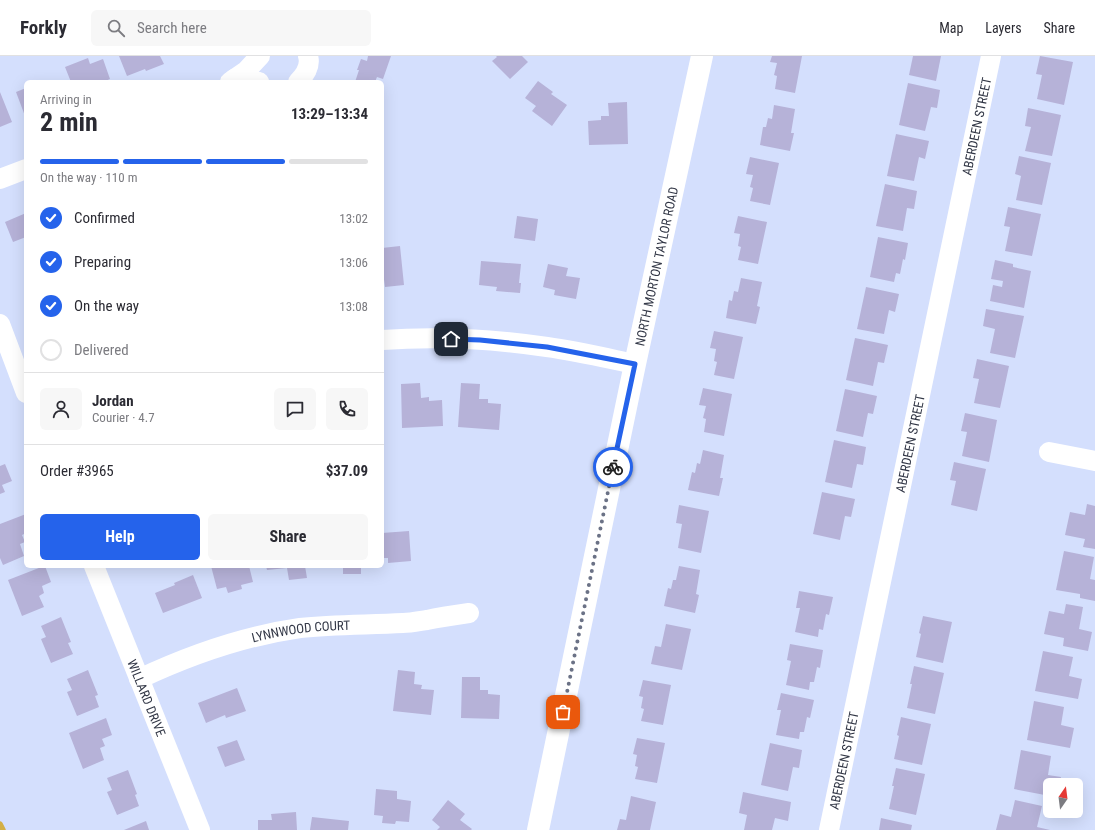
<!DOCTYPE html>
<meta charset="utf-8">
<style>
body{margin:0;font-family:"Roboto Condensed",sans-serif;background:#f7f7f7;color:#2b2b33;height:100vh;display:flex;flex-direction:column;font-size:15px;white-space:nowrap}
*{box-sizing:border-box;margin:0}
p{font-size:13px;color:#7c7c81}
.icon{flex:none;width:22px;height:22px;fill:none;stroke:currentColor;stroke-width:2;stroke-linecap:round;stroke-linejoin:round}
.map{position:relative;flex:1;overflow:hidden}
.panel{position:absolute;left:24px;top:24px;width:360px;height:488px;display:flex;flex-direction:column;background:#fff;border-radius:6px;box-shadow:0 4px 16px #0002}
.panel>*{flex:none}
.needle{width:26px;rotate:14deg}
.buttons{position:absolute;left:1043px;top:722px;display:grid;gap:8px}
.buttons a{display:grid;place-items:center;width:40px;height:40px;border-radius:6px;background:#fff;box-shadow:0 4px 16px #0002;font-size:20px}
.pin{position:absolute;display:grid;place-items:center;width:34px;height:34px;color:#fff;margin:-17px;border-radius:8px;box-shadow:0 2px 6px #0006}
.courier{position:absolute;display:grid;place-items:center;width:40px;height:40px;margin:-20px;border:3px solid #2563eb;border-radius:50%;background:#fff;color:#222;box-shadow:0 1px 5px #0007}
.head em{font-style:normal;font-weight:700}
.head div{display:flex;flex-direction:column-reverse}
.head{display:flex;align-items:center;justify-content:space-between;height:68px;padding:0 16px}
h1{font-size:26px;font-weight:700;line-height:30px}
.bar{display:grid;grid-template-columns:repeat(4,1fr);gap:6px 4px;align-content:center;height:48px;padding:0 16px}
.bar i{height:5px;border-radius:3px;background:#e1e1e2}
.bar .on{background:#2563eb}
.bar p{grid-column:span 4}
.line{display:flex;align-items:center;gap:10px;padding:0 16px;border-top:1px solid #e1e1e2}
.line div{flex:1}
.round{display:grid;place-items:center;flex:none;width:42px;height:42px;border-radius:6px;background:#f7f7f7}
ol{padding:0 16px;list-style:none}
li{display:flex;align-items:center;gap:12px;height:44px}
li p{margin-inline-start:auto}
li .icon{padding:4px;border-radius:50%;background:#2563eb;color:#fff;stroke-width:4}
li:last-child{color:#7c7c81}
li i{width:22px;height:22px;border:2px solid #e1e1e2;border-radius:50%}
.primary-button{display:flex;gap:8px;margin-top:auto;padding:8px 16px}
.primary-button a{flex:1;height:46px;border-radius:6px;background:#2563eb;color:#fff;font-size:16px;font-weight:700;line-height:46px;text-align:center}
.primary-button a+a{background:#f7f7f7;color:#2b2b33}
header{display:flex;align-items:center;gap:24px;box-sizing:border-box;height:56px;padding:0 20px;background:#fff;border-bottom:1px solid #e1e1e2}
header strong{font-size:19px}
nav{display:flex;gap:22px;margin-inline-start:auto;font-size:14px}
.search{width:280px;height:36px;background:#f7f7f7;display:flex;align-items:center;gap:10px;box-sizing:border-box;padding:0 14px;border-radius:6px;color:#7c7c81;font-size:15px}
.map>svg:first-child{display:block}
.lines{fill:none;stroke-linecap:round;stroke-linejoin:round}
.stream{stroke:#d3af46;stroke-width:5.5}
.building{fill:#b6b2d8}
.street{stroke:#fff;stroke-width:20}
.secondary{stroke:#fff;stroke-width:22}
.done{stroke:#6b7286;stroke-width:4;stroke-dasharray:0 7.2}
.route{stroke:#2563eb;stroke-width:5}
.labels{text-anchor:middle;stroke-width:3;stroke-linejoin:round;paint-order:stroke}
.street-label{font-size:13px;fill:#323746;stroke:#fff}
</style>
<header>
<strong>Forkly</strong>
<div class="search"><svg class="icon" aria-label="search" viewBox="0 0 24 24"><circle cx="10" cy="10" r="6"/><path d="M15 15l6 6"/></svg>Search here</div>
<nav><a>Map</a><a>Layers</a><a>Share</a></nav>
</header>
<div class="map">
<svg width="1095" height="774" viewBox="0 0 1095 774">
<rect width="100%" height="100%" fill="#d4dffd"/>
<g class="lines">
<!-- stream -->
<path class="stream" d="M0 768 3 774"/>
</g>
<!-- building -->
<g class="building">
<path d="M119 0H160L164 8 146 15 145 13 127 20Z"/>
<path d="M368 0H391L383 23 377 21 375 26H355L359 14H357L361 3 367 5Z"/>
<path d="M496 0H522L528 6 510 23 492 5 497 1Z"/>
<path d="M772 0H802L795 37 775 33 777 20 774 19 777 7 770 6Z"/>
<path d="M913 0H941L936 25 909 19Z"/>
<path d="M1040 0 1073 6 1064 49 1037 43 1042 19 1036 18Z"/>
<path d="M88 2 90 8 103 3 110 23 103 26H71L65 11Z"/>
<path d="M538 25 553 36 551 38 567 49 552 70 532 55 536 50 525 42Z"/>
<path d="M908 27 940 34 937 52 931 51 925 75 899 69Z"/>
<path d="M26 32V60H25L16 36Z"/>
<path d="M0 36 12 66 0 71Z"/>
<path d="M627 46 628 88 589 89 588 65 601 64V60H609L608 47Z"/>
<path d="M774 49 795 53 791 77H794L790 95 760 89 763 71H766L768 62 772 63Z"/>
<path d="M1028 52 1061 59 1052 100 1025 95 1031 71 1025 70Z"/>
<path d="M896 78 929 85 925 103 919 101 914 125 887 120Z"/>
<path d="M1019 100 1051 107 1042 149 1016 144 1021 120 1015 118Z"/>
<path d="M750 101 779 107 770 149 750 145 753 132 750 131 753 119 746 118Z"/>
<path d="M885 128 917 135 914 153 907 152 903 175 876 170Z"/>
<path d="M1008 151 1041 158 1032 200 1005 195 1010 171 1004 170Z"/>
<path d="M26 157V181L13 186 5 166Z"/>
<path d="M517 160 538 163 535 185 514 182Z"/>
<path d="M738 160 767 166 758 208 738 204 741 191 738 190 740 178 734 177Z"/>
<path d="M878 181 908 187 905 204 903 203 900 218 896 217 894 226 870 221Z"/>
<path d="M400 190 404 229 385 231 383 216 382 217V192Z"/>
<path d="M995 204 1013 208V211L1031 215 1024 252 990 245 993 229 1002 231 1003 225 991 223Z"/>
<path d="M481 205 521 208 519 227H521L520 237 496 235 497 231 479 229Z"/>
<path d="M548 208 568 212 566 220 580 222 576 243 554 239 555 234 543 231Z"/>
<path d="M741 222 762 226 757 250 760 251 756 268 726 262 729 244 732 245 734 235 738 236Z"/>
<path d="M866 231 899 238 895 256 889 254 884 278 857 273Z"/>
<path d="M986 253 1024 260 1015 302 990 297 995 273 983 270Z"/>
<path d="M714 275 743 281 734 323 714 319 717 306 714 305 716 293 710 292Z"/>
<path d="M855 282 888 289 884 307 878 306 873 330 846 324Z"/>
<path d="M977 303 1009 310 1000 352 974 347 979 323 973 322Z"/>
<path d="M420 327 421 342 429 341V345L442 344 443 370 402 372 401 328Z"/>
<path d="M461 327 480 328 479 343H488V347L501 348 499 374 458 371Z"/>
<path d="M703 332 732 338 724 380 704 376 706 363 703 362 706 350 699 349Z"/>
<path d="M845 333 877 340 873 358 868 357 863 381 836 375Z"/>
<path d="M965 357 997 364 989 406 962 400 967 376 961 375Z"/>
<path d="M834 384 866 391 863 409 857 408 852 432 825 426Z"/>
<path d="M703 394 724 399 720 422H723L719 440 688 434 692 416 695 417 697 407 700 408Z"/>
<path d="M954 406 986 413 977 455 951 449 956 425 950 424Z"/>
<path d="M5 408 12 425 2 429 5 436 0 438V410Z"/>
<path d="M822 436 855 443 851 461 845 460 840 484 813 478Z"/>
<path d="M1087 448 1095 450V493L1083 491 1085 483 1065 479 1070 456 1085 459Z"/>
<path d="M679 449 709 455 701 497 678 492 682 468 676 467Z"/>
<path d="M26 458V477L22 479 25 486 20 488 24 500 3 509 0 502V468Z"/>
<path d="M409 475 411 505 388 507V502H382V477Z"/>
<path d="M1064 495 1094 501 1090 523 1095 524V545L1080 542V538L1056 534Z"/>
<path d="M44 510H45L51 526 42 530 44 537 39 540 44 551 22 560 8 524Z"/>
<path d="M211 510H249L253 526 241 529 242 533 228 537 226 531 217 533Z"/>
<path d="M266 510H305L307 522 289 524 287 512 267 514Z"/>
<rect x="343" y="510" width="18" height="8"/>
<path d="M679 510 700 514 696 538 699 539 695 557 664 550 668 532 671 533 673 524H676Z"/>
<path d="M193 519 202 542 163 557 155 537 175 529 174 527Z"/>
<path d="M799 535 833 541 829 559 826 558 823 574 819 573 818 581 795 576 800 552H796Z"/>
<path d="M1066 548 1083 551 1079 573 1092 576 1088 595 1063 590 1064 582 1044 578 1049 555 1064 558Z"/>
<path d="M923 560 952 566 943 607 916 601 921 578 919 577Z"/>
<path d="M61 561 71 586 68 587 73 598 51 607 41 583 46 581 41 570Z"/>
<path d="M666 568 691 573 682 614 651 608 655 590 661 591Z"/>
<path d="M790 588 823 594 820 612 817 611 814 626H810L809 634 786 629 791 605 787 604Z"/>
<path d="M1043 595 1073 601 1069 620 1082 623 1078 643 1035 635Z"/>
<path d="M914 610 944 617 935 658 907 652 912 628H910Z"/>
<path d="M88 614 98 639 95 640 99 651 77 660 67 636 72 634 67 623Z"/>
<path d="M398 614 415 616 414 628 422 629 421 633 434 634 431 659 393 655Z"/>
<path d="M462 621H480V634H488V638L500 639 499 663 461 662Z"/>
<path d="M643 624 671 629 663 669 641 665 644 653 641 652 643 641 639 640Z"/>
<path d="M237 632 246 655 226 662 225 659 206 667 198 647Z"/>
<path d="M781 637 814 644 810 662 807 661 804 676H800L799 683 776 679 781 654H777Z"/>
<path d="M1034 645 1064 651 1061 669 1074 672 1070 692 1027 684Z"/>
<path d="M901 661 931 668 922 709 894 703 899 680 897 679Z"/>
<path d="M106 662 112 679 102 683 105 690 100 692 104 704 83 713 69 677Z"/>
<path d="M637 682 665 687 657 727 635 723 638 711 635 710 637 699 633 698Z"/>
<path d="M237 684 245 704 225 711 217 691Z"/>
<path d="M770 687 802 694 799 712 793 711 788 735 761 729Z"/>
<path d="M1021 694 1051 700 1048 719 1061 721 1059 729H1050V740L1014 733Z"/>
<path d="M896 712 925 718 916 759 889 753 894 730H892Z"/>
<path d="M128 714 137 738 135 739 139 750 117 759 107 736 112 734 107 722Z"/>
<path d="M376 733 397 735V743L411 745 409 766 396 765 395 768 382 767 383 760 374 759Z"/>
<path d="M743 736 791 746 788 765 775 762 772 774H744L747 759 739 757Z"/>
<path d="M631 740 656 746 650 774H617L620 763 626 764Z"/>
<path d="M448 744 465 758 460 764 472 773 471 774H437L440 771 432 764Z"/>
<path d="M1015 744 1042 750 1037 771 1050 774H996L1000 758 1011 761Z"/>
<path d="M296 756 297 774H258V764H272L271 758Z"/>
<path d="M312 761 349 765 348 774H310Z"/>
<path d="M881 762 912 769 911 774H879Z"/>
<path d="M146 765 149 774H124Z"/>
</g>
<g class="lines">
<!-- street -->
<g class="street">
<path d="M234 23 259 26"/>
<path d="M230 26 246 15 260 0"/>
<path d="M298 26C305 19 311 10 308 0"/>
<path d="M0 123 26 113"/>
<path d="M0 268 26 337"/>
<path d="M382 284C437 280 493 283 547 291 576 295 606 302 635 308"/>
<path d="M1049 396 1095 405"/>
<path id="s1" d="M94 510 200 774"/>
<path id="s2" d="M139 623C190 599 244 580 300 572 335 568 369 569 403 567 411 567 420 565 427 564 441 561 455 559 469 557"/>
<path id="s3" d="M829 774 991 0"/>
</g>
<!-- secondary -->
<path class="secondary" id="s4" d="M538 774 635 308 702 0"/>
</g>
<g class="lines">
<!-- done -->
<path class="done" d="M563 656 613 411"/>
<!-- route -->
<path class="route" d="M451 283 480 284 547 291 635 308 613 411"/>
</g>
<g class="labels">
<!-- street labels -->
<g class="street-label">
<text dy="5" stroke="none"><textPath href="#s3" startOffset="719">ABERDEEN STREET</textPath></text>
<text dy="5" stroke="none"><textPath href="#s4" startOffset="576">NORTH MORTON TAYLOR ROAD</textPath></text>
<text dy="5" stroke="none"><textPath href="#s3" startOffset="395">ABERDEEN STREET</textPath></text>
<text dy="5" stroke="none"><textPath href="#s2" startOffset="170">LYNNWOOD COURT</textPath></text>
<text dy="5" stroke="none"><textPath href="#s1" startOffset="142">WILLARD DRIVE</textPath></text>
<text dy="5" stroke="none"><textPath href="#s3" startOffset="71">ABERDEEN STREET</textPath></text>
</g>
</g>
</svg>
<div class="buttons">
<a><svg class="needle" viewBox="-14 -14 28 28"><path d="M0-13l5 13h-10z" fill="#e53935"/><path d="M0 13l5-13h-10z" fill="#7c7c81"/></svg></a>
</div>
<div class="pin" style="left:563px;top:656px;background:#ea580c"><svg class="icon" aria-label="bag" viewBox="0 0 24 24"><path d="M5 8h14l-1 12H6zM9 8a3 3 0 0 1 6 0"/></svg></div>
<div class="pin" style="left:451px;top:283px;background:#1f2937"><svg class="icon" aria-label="home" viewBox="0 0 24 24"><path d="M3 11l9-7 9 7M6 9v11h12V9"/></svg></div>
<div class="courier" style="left:613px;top:411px"><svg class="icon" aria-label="bike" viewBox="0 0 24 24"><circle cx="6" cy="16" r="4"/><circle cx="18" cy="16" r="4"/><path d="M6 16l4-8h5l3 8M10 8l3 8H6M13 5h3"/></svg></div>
<section class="panel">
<div class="head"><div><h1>2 min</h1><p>Arriving in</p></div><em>13:29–13:34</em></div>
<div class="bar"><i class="on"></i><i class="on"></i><i class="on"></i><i></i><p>On the way · 110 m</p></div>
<ol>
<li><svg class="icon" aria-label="check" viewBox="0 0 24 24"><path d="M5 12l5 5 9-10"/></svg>Confirmed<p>13:02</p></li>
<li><svg class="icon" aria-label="check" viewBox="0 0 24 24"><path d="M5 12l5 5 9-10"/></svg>Preparing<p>13:06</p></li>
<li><svg class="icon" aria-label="check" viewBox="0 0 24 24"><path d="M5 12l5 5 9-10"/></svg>On the way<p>13:08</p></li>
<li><i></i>Delivered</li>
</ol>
<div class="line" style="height:72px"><a class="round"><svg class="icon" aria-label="person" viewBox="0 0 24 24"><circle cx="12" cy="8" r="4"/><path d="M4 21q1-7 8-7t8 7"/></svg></a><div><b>Jordan</b><p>Courier · 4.7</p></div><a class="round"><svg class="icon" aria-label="chat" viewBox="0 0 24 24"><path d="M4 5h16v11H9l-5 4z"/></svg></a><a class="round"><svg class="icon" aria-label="phone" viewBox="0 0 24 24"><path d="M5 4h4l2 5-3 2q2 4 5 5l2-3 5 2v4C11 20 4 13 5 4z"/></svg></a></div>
<div class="line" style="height:52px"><div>Order #3965</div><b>$37.09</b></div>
<div class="primary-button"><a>Help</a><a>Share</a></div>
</section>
</div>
